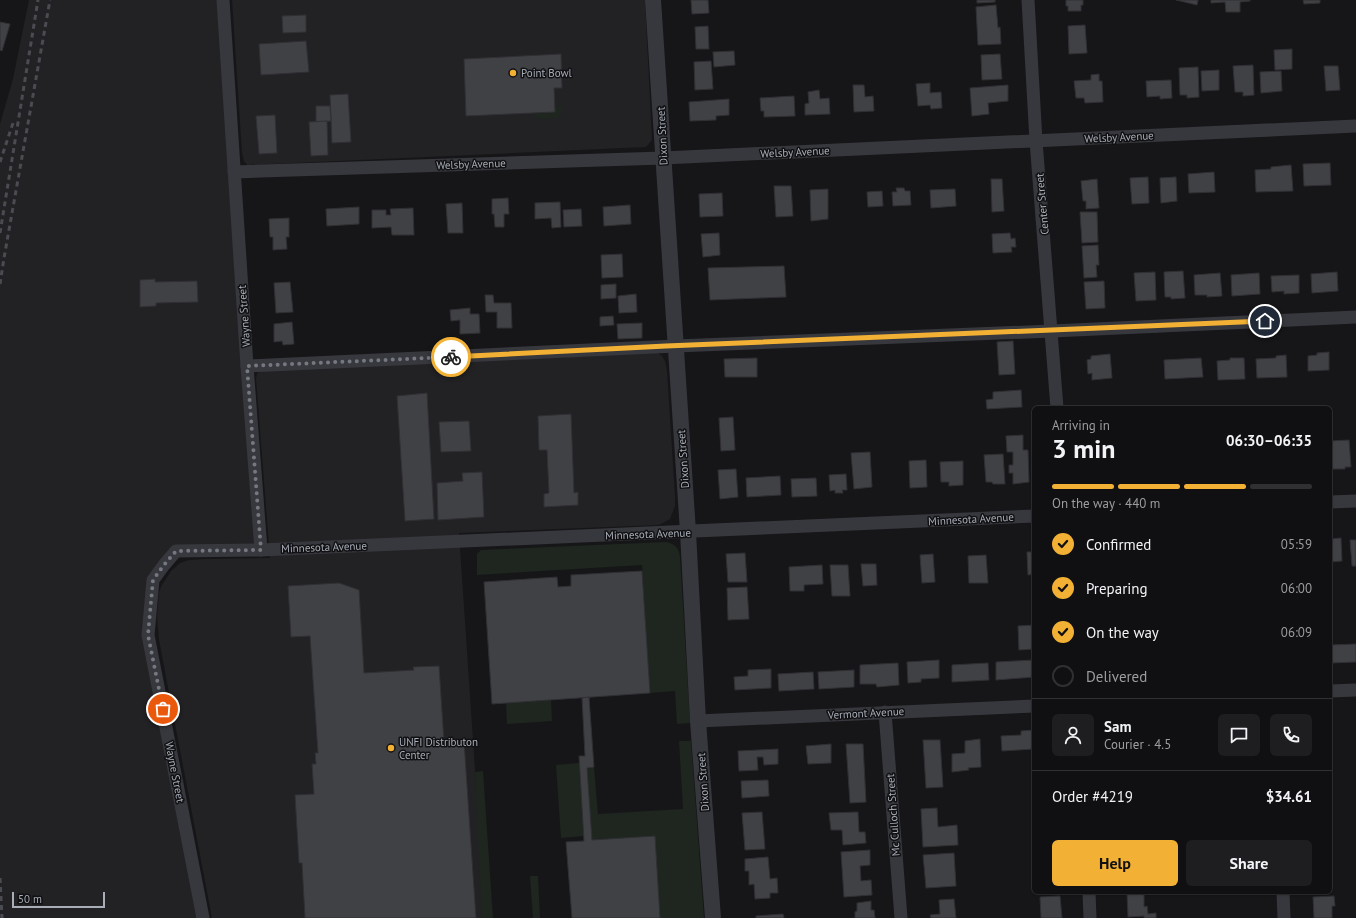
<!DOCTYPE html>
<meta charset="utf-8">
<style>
body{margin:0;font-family:"PT Sans",sans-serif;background:#1e1e20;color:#f1f3f6;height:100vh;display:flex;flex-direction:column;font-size:15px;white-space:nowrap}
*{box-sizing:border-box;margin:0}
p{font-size:13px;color:#9c9d9f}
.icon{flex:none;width:22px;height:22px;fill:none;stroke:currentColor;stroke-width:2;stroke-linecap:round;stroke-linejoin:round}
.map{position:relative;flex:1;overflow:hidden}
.details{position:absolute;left:1032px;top:406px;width:300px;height:488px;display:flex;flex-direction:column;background:#101012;border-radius:6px;box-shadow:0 1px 3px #0004,0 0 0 1px #303032}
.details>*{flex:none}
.scale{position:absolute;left:12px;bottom:10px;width:93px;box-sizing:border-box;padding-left:4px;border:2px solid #a8adb8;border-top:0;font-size:11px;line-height:14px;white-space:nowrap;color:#a8adb8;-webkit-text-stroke:3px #111113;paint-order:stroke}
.pin{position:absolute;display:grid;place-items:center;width:34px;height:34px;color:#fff;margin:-17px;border:2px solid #fff;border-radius:50%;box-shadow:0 1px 4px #0007}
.courier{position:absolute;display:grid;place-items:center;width:40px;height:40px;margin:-20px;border:3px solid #f2b134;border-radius:50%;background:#fff;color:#222;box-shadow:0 1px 5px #0007}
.headline em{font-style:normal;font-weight:700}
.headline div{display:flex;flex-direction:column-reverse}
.headline{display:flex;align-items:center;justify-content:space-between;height:68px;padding:0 20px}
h1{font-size:26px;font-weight:700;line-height:30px}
.bar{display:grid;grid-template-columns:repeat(4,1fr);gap:6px 4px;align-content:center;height:48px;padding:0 20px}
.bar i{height:5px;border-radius:3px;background:#303032}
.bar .current{background:#f2b134}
.bar p{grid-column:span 4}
.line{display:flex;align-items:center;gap:10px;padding:0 20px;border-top:1px solid #303032}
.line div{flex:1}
.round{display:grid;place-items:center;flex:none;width:42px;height:42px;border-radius:6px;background:#1e1e20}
ol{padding:0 20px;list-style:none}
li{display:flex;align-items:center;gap:12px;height:44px}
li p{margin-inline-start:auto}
li .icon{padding:4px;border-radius:50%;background:#f2b134;color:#111;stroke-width:4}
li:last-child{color:#9c9d9f}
li i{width:22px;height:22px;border:2px solid #303032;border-radius:50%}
.button{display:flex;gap:8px;margin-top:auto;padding:8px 20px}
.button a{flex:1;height:46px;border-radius:6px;background:#f2b134;color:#111;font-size:16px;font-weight:700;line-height:46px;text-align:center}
.button a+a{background:#1e1e20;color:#f1f3f6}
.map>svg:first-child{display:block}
.built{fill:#222225}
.green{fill:#1e261f}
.building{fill:#404145;stroke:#303034}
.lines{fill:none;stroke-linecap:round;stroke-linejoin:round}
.minor{stroke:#37383d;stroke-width:13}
.tertiary{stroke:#37383d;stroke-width:16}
.rail{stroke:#4a4c52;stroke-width:3;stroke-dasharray:5 4;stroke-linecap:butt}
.done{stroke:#757880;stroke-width:4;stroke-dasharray:0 7.2}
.route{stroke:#f2b134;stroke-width:5}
.poi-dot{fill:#f2b134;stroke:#111113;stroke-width:1.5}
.labels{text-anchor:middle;stroke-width:3;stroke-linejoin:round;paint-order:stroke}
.poi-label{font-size:11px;fill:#a8adb8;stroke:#111113;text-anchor:start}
.street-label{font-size:11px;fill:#a8adb8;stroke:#111113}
</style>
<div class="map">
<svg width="1356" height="918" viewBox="0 0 1356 918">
<rect width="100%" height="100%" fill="#161618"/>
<!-- built -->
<g class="built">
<path d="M29 0H223L261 550 176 551 153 580 148 635 203 918H0V124L13 79Z"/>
<path d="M232 0H645L652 140 646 147 247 165 244 161 242 153Z"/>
<path d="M658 353 662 356 665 361 667 371 675 496V506L670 519 659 525 459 533 485 918H212L159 640 157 617 159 592 162 585 171 571 180 563 189 560 206 559 270 558 256 379 257 374 260 371Z"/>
</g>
<!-- green -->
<g class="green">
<path d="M562 106V113L559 118 534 119 535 113 555 112V107Z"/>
<path d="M666 542C675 544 679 548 680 557L690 723 677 724 675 691 650 693 642 565 477 575V554L481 550Z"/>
<path d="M551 700 552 721 507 724 506 703Z"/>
<path d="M679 741H691L704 918H660L654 836 592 840 587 768 594 767 598 814 683 809Z"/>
<path d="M579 763 584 836 561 838 556 765Z"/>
<path d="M483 771 493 918H482L475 772Z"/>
<path d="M530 876H538L540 918H533Z"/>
</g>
<!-- building -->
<g class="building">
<path d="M691 0H708L709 13 692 14Z"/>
<path d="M977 0H995V2L977 3Z"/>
<path d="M1066 0H1083V5H1081V11H1068V6H1066Z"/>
<path d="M1176 0H1198L1197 5Z"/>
<path d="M1211 0H1250V1L1240 2V12H1226L1225 2 1211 3Z"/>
<path d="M1303 0H1320V3L1304 4Z"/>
<path d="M996 5 998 28 1000 27 1001 44 978 45 976 7Z"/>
<path d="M306 15V32L283 33 282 16Z"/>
<path d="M0 22 10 24 2 51 0 50Z"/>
<path d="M1085 25 1087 53 1069 54 1068 26Z"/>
<path d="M708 26 709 49H696L695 27Z"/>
<path d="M306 41 309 72 261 75 259 44Z"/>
<path d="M1292 49V69L1275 70 1274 50Z"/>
<path d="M734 51 735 65 714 67 713 52Z"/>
<path d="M561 54 562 88H554L555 112 466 116 464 59Z"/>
<path d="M1000 54 1002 79 982 80 981 55Z"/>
<path d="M711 61 713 89 695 90 694 62Z"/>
<path d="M1253 65 1254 95 1243 96V92H1235L1233 66Z"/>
<path d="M1324 66H1338L1340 90 1326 91Z"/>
<path d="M1198 67 1199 97 1187 98V95H1180L1179 68Z"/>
<path d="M1219 70V90L1202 91 1201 71Z"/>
<path d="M1281 71 1282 91 1261 93 1260 72Z"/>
<path d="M1099 74V81H1102L1103 102 1085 103 1084 98H1076L1074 81 1091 80V75Z"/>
<path d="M1171 80 1172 98 1160 99V96L1147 97 1146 81Z"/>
<path d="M930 83V93L941 92 942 108 931 109 930 105 918 106 916 84Z"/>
<path d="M853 85H864L865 97 873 96 874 111 854 112Z"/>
<path d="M1008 85V101L988 103 989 114 972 116 970 88Z"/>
<path d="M819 90 820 99 829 98 830 114 805 115V104L809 103 808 92Z"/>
<path d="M348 94 351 142 332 143 330 95Z"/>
<path d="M794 96 795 116 764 117V111H761L760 98Z"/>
<path d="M729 99V115L716 116V120L690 121 689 102Z"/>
<path d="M316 106H330L331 121 316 122Z"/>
<path d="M275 115 277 153 259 154 256 116Z"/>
<path d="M327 121 328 155 311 156 309 122Z"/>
<path d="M1330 163 1331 185 1304 186 1303 164Z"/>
<path d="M1291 165 1293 191 1256 192 1255 170 1271 169V167Z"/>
<path d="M1214 172 1215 192 1189 193 1188 174Z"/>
<path d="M1148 177 1149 203 1132 204 1130 178Z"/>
<path d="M1176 177 1177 201 1161 203 1160 178Z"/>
<path d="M991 179H1002L1004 211 992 212Z"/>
<path d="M1097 179 1099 208 1086 209V201H1083L1081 181Z"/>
<path d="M774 186H791L793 216 776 217Z"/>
<path d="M896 188H904L905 191H910L911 205 893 206 892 192H897Z"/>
<path d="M828 189V219L811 221 810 190Z"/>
<path d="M955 189 956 206 931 208 930 190Z"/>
<path d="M882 191 883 206 868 207 867 192Z"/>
<path d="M722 193 723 216 700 217 699 194Z"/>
<path d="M508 198 509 214H504V227H495L494 214H492V199Z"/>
<path d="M560 202 561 227 552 228 551 218 535 219V203Z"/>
<path d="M462 203 463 233H448L446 204Z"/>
<path d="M630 205 631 224 604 226 603 207Z"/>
<path d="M359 207V224L327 226 326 209Z"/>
<path d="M413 208 414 235H392L391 227 372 228V210H386V215H391L390 209Z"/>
<path d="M581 209 582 226 564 227 563 210Z"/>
<path d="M1080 212H1097L1098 242 1082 243Z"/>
<path d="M289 218V237H286L287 249 273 250V237H270L269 219Z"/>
<path d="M719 233 720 255 703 257 701 234Z"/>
<path d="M1010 233 1011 239 1015 238 1016 247H1011L1012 252 993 253 992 234Z"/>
<path d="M1098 245 1099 265H1096L1097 277 1084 278 1082 246Z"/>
<path d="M622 254 623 277 602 278 601 255Z"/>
<path d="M784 266 786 297 710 300 708 268Z"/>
<path d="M1183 271 1185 298 1171 299V297H1165L1164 272Z"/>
<path d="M1155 272 1156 300 1136 301 1134 273Z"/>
<path d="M1337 272 1338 291 1312 293 1311 274Z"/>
<path d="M1220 273 1222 296 1207 297V295H1195L1194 275Z"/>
<path d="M1259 273 1260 294 1232 296 1231 275Z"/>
<path d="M1299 275V293L1284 294V291L1272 292 1271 276Z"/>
<path d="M155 279V282L197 281 198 302 156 303V306L140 307V280Z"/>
<path d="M1104 281 1105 308 1086 309 1084 282Z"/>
<path d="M290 282 293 312 276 313 274 283Z"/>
<path d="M616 284V298L601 299V285Z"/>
<path d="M636 294 637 312 619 313 618 296Z"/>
<path d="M485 295H493L494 303H511L512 328H497V312H486Z"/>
<path d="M470 308V314H479L480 333 460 334V320L451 321 450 310Z"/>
<path d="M613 316 614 325 600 326V317Z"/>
<path d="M292 322 294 344 283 345 282 341 274 342V324Z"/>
<path d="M642 323V338L618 339 617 324Z"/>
<path d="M1013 341 1015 374 999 375 997 342Z"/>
<path d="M1329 352V370L1308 371V356L1317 355V353Z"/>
<path d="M1110 354 1112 378 1092 380V373L1088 374 1087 360 1091 359V356Z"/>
<path d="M1286 355 1287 377 1257 378 1256 359 1276 358V356Z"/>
<path d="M757 358V377H725L724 359Z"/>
<path d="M1201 358 1203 377 1165 379 1164 360Z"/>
<path d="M1230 358H1244L1245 379 1218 380 1217 361 1230 360Z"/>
<path d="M1021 390 1022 407 987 409 986 400 993 399V392Z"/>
<path d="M427 393 434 519 405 521 397 396Z"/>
<path d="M571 414 574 493 578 492V505L544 507V494L549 493 547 450H539L538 416Z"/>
<path d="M733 417 735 450 721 451 719 418Z"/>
<path d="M469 421 471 451 441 452 439 422Z"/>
<path d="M1023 435V450H1028L1029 482 1013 484V473H1009V465H1013V452H1007L1006 436Z"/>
<path d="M1349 440 1351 467H1345V469H1332L1331 441Z"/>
<path d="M870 452 872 487 854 489 851 453Z"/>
<path d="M1003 454 1005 484H993L992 482H986L984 455Z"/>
<path d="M926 460 927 487 910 488 909 461Z"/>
<path d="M963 461V485L949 486V482H941L940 462Z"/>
<path d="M736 469 738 497 720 499 718 470Z"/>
<path d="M482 472 484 517 438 520 437 483 463 481 462 473Z"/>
<path d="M846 474 847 490H842L843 493H835V490L830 491 829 475Z"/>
<path d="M780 476 781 495 747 497 746 478Z"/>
<path d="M816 478 817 496 792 497 791 479Z"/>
<path d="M1341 538 1342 561 1330 562V539Z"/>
<path d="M1350 540H1356V566H1352Z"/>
<path d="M1027 552H1034V574L1028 575Z"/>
<path d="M745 553 747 582H728L726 554Z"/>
<path d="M933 554 935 582 922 583 920 555Z"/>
<path d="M986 555 988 583H969L968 556Z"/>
<path d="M861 564H876L877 585 863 586Z"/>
<path d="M822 565 823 584 804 585V591H790L789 567Z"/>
<path d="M830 565H848L850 596H832Z"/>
<path d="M642 571 650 693 492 704 484 582 557 577 558 587 571 586V575Z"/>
<path d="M339 583 359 590 364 673 414 670 413 667 439 666 444 742 464 741 476 918H305L302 863H299L295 795 314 794 312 764H316L315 753H318L310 636 291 637 288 586Z"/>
<path d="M747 587 749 619 728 620 727 588Z"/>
<path d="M1034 625V649L1019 650 1018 626Z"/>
<path d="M1356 644V662L1331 663 1330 645Z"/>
<path d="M939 660V678L921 679V682L908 683 907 662Z"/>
<path d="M1034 660V677L996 680V662Z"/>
<path d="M898 663 899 685 877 687 876 684H860V665Z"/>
<path d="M988 663 989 680 952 682V665Z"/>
<path d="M771 669V688L735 690 734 677 748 676V670Z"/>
<path d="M854 670V687L819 689 818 672Z"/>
<path d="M813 672 814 689 779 691 778 674Z"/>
<path d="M589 697 594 767 587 768 592 840 655 836 660 918H572L566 842 584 841 579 756H585L582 698Z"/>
<path d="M1034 730V749L1002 751 1001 736 1021 735V731Z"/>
<path d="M980 739 981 767 968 768 969 770 952 772V754L965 753V741Z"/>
<path d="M923 740H940L943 787 926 788Z"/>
<path d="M831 744V763L808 764 806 746Z"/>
<path d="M846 744H863L866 802 850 803Z"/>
<path d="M778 749V764L764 765 763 757H757L758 770 739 771 738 751Z"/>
<path d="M768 780 769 796 742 798 741 781Z"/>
<path d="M937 808 938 827 957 825 958 845 923 847 921 809Z"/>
<path d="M762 812 765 849 745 850 742 813Z"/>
<path d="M858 812 859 832H865L866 843 843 845 842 830H831L829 813Z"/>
<path d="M870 850V865L860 866 861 881 871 880 872 895 844 897 841 852Z"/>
<path d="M954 853 956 886 926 888 923 855Z"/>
<path d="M768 857 770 879 777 878 778 893H770V898L755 899 754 884 749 885V871H745V859Z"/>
<path d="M1127 893H1144V907L1147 906 1148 914 1156 913V918H1144V916L1128 917Z"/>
<path d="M1060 896 1062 918H1041L1040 897Z"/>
<path d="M1334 896 1335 906H1332V918H1314L1313 897Z"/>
<path d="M954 899 956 918H931L930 915 940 914 939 900Z"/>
<path d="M871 901V910H874L875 918H855V912L857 911V903Z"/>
<path d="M783 914 784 918H756V916Z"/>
</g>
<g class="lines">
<!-- minor -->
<g class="minor">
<path d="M223 0 247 366 261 550"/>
<path d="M1028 0 1036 141 1057 408"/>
<path d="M234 172 663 158 1356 126"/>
<path d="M247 366 676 346 1052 331 1356 317"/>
<path d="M1330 502 1356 501"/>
<path d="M1330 691 1356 690"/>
<path d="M885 712 901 918"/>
<path d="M698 721 1034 706"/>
<path d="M1089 892 1090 918"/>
<path d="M1283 892 1284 918"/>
<path d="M203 918 148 635 153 580 164 565 176 551 261 550 1034 516"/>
</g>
<!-- tertiary -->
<path class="tertiary" d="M653 0 688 532 698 721 713 918"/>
<!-- rail -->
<g class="rail">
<path d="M0 162 13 123"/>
<path d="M0 233 38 0"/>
<path d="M0 284 4 258 50 0"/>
<path d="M0 878 2 918"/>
</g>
</g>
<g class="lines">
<!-- done -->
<path class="done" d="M163 709 148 635 153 580 164 565 176 551 261 550 247 366 451 357"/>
<!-- route -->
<path class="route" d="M451 357 666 346 1265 321"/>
</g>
<!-- markers -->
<g class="poi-dot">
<circle cx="513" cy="73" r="4"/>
<circle cx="391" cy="748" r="4"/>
</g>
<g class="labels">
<!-- poi labels -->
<g class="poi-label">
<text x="521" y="77">Point Bowl</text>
<text x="399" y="746">UNFI Distributon<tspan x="399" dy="13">Center</tspan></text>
</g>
<!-- street labels -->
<g class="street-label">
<text transform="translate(662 136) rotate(-93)" y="4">Dixon Street</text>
<text transform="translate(1119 137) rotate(-3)" y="4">Welsby Avenue</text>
<text transform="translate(795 152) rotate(-3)" y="4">Welsby Avenue</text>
<text transform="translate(471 164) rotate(-2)" y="4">Welsby Avenue</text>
<text transform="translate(1042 204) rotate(-95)" y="4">Center Street</text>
<text transform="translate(244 316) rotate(-94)" y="4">Wayne Street</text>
<text transform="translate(683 459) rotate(-94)" y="4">Dixon Street</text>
<text transform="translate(971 519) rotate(-3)" y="4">Minnesota Avenue</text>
<text transform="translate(648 534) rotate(-2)" y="4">Minnesota Avenue</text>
<text transform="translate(324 547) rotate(-2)" y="4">Minnesota Avenue</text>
<text transform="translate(866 713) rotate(-3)" y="4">Vermont Avenue</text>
<text transform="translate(175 772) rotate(79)" y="4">Wayne Street</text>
<text transform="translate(703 782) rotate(-94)" y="4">Dixon Street</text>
<text transform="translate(893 815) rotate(-94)" y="4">Mc Culloch Street</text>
</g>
</g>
</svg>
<div class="scale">50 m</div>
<div class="pin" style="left:163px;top:709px;background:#ea580c"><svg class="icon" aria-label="bag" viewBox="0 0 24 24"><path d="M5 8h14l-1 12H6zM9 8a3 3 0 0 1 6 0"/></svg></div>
<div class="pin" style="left:1265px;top:321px;background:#1f2937"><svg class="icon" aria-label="home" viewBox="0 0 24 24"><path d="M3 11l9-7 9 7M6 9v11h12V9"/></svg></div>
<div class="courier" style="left:451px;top:357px"><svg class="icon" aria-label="bike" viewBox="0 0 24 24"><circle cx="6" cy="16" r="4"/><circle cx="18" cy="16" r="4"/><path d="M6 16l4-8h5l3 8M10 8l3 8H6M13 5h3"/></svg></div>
<section class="details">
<div class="headline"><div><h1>3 min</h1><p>Arriving in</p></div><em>06:30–06:35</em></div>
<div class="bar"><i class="current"></i><i class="current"></i><i class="current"></i><i></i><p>On the way · 440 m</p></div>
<ol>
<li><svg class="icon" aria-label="check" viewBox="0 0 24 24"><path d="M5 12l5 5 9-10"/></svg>Confirmed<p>05:59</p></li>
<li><svg class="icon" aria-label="check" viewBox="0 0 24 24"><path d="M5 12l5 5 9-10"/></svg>Preparing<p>06:00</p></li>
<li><svg class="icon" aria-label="check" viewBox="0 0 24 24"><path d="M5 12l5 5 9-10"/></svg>On the way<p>06:09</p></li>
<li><i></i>Delivered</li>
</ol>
<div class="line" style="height:72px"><a class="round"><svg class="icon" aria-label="person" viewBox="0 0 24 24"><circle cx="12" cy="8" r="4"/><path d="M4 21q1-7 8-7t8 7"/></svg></a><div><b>Sam</b><p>Courier · 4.5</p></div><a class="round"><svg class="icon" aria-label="chat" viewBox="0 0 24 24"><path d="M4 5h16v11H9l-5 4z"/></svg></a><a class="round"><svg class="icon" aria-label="phone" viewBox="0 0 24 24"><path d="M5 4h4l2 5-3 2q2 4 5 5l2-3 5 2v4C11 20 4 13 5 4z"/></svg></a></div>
<div class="line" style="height:52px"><div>Order #4219</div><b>$34.61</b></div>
<div class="button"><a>Help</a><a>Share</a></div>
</section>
</div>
